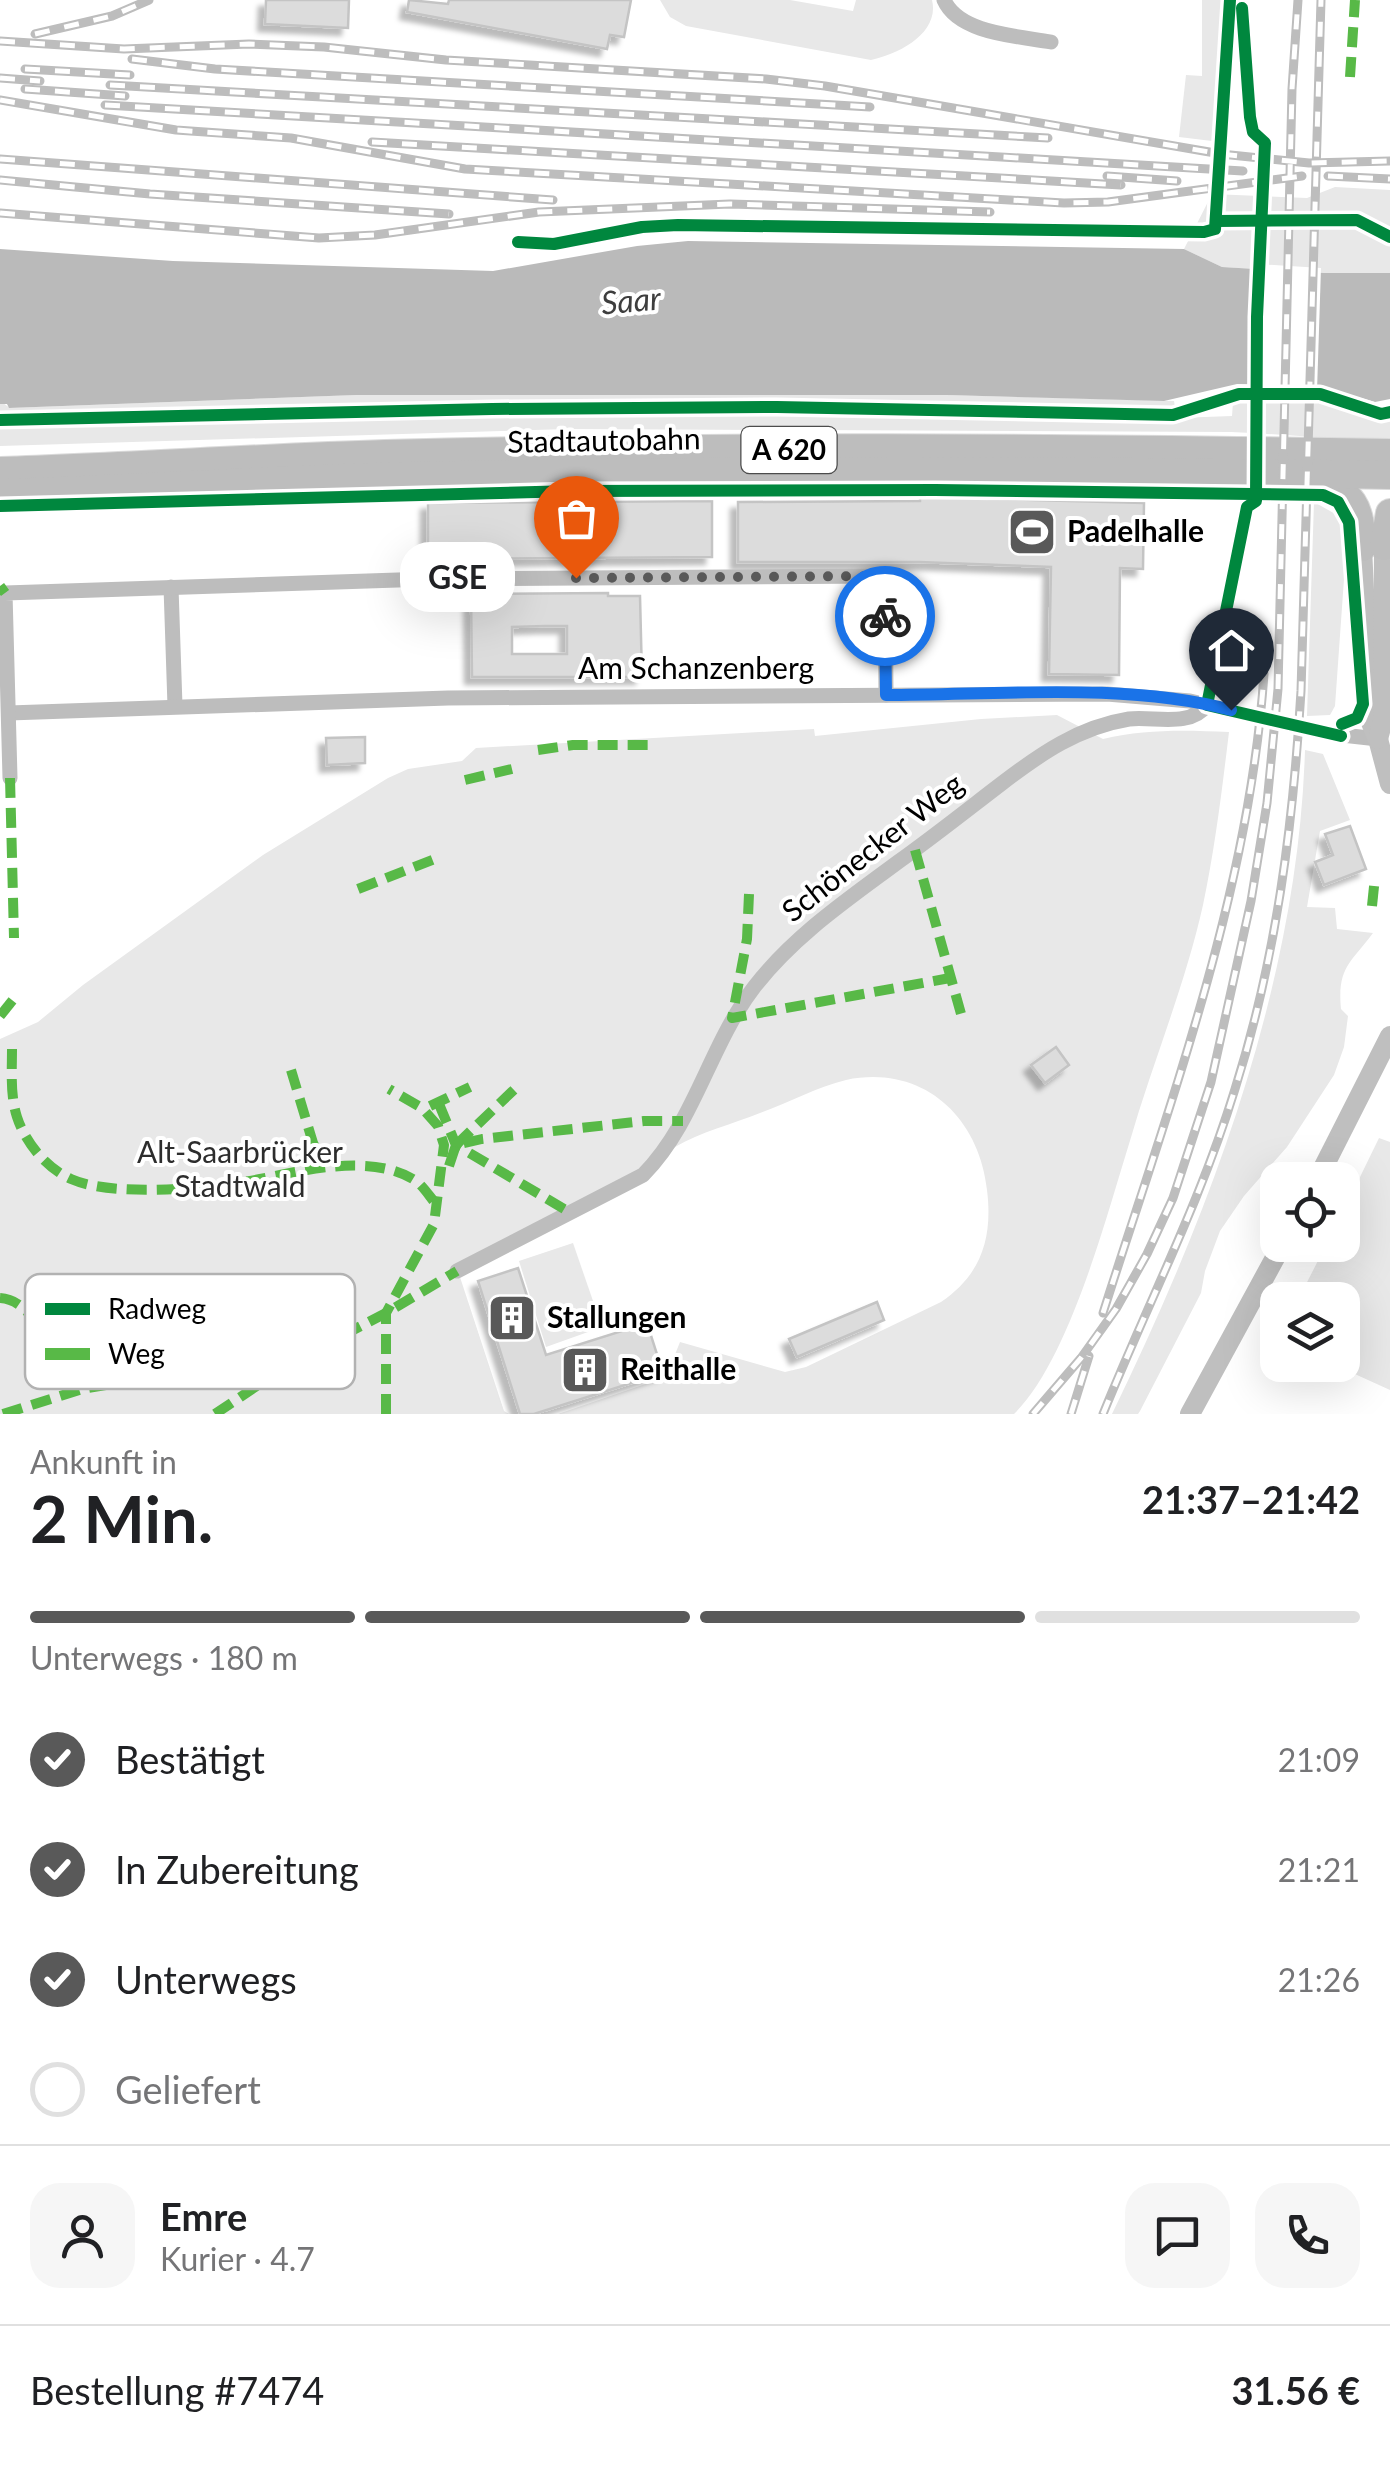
<!DOCTYPE html>
<html lang="de">
<meta charset="utf-8">
<style>
body{margin:0;font-family:Lato,sans-serif;background:#f6f6f6;color:#202124;height:100vh;display:flex;flex-direction:column;font-size:38px;white-space:nowrap}
*{box-sizing:border-box;margin:0}
p{font-size:32px;color:#757577}
.icon{flex:none;width:55px;height:55px;fill:none;stroke:currentColor;stroke-width:2;stroke-linecap:round;stroke-linejoin:round}
.map{position:relative;height:1414px;overflow:hidden}
.sheet{display:flex;flex-direction:column;background:#fff;flex:1}
.sheet>*{flex:none}
.fabs{position:absolute;left:1260px;top:1162px;display:grid;gap:20px}
.fabs a{display:grid;place-items:center;width:100px;height:100px;border-radius:20px;background:#fff;box-shadow:0 10px 40px #0002;font-size:50px}
.pin{position:absolute;display:grid;place-items:center;width:85px;height:85px;color:#fff;margin:-102px -42px;border-radius:50% 50% 50% 0;rotate:-45deg;box-shadow:0 0 10px #0007}
.pin .icon{rotate:45deg}
.courier{position:absolute;display:grid;place-items:center;width:100px;height:100px;margin:-50px;border:8px solid #1a73e8;border-radius:50%;background:#fff;color:#222;box-shadow:0 2px 12px #0007}
.bubble{position:absolute;height:70px;border-radius:30px;background:#fff;box-shadow:0 10px 40px #0002;font-size:32px;font-weight:700;line-height:70px;text-align:center}
.headline em{font-style:normal;font-weight:700}
.headline div{display:flex;flex-direction:column-reverse}
.headline{display:flex;align-items:center;justify-content:space-between;height:170px;padding:0 30px}
h1{font-size:65px;font-weight:700;line-height:75px}
.bar{display:grid;grid-template-columns:repeat(4,1fr);gap:15px 10px;align-content:center;height:120px;padding:0 30px}
.bar i{height:12px;border-radius:8px;background:#e0e0e0}
.bar .selected{background:#595959}
.bar p{grid-column:span 4}
.line{display:flex;align-items:center;gap:25px;padding:0 30px;border-top:2px solid #e0e0e0}
.line div{flex:1}
.round{display:grid;place-items:center;flex:none;width:105px;height:105px;border-radius:30px;background:#f6f6f6}
ol{padding:0 30px;list-style:none}
li{display:flex;align-items:center;gap:30px;height:110px}
li p{margin-inline-start:auto}
li .icon{padding:10px;border-radius:50%;background:#595959;color:#fff;stroke-width:4}
li:last-child{color:#757577}
li i{width:55px;height:55px;border:5px solid #e0e0e0;border-radius:50%}
.map>svg:first-child{display:block}
.green{fill:#e8e8e8}
.water{fill:#bababa}
.pier{fill:#fff}
.building{fill:#dcdcdc;stroke:#c4c4c4;stroke-width:2.5;fill-rule:evenodd;filter:url(#shadow)}
.lines{fill:none;stroke-linecap:round;stroke-linejoin:round}
.highway-casing{stroke:#dbdbdb;stroke-width:30}
.street{stroke:#bdbdbd;stroke-width:15}
.secondary{stroke:#bfbfbf;stroke-width:20}
.highway{stroke:#bdbdbd;stroke-width:28}
.rail-casing{stroke:#bdbdbd;stroke-width:9}
.rail{stroke:#fff;stroke-width:5;stroke-dasharray:15;stroke-linecap:butt}
.quiet{stroke:#58b947;stroke-width:10;stroke-dasharray:20 10;stroke-linecap:butt}
.cycleway-casing{stroke:#fff;stroke-width:19}
.cycleway{stroke:#00873e;stroke-width:12}
.done{stroke:#595959;stroke-width:10;stroke-dasharray:0 18}
.route{stroke:#1a73e8;stroke-width:12}
.labels{text-anchor:middle;stroke-width:8;stroke-linejoin:round;paint-order:stroke}
.shield{fill:#fff;stroke:#4c4c4c;stroke-width:2.5}
.shield-label{font-size:28px;font-weight:bold;fill:#000}
.street-label{font-size:30px;fill:#000;stroke:#fff}
.poi-label{font-size:30px;font-weight:bold;fill:#000;stroke:#fff;text-anchor:start}
.park-label{font-size:30px;fill:#2d2d2d;stroke:#fff}
.water-label{font-size:32px;font-style:italic;fill:#3e3e3e;stroke:#fff}
.key{fill:#fff;stroke:#b2b2b2;stroke-width:2.5}
.key-label{font-size:28px;fill:#000}
</style>
<div class="map">
<svg width="1390" height="1414" viewBox="0 0 1390 1414">
<defs>
<filter id="shadow"><feDropShadow dx="-7" dy="7" stdDeviation="2.5" flood-color="#0004"/></filter>
</defs>
<rect width="100%" height="100%" fill="#fff"/>
<!-- green -->
<g class="green">
<path d="M660 0H790L853 11 856 0H932C940 33 899 54 871 60L686 26 670 17Z"/>
<path d="M1202 0H1223L1212 141 1179 137 1186 75 1202 76Z"/>
<path d="M1335 187 1390 190V273H1324L1222 267 1184 249 1212 194 1307 198Z"/>
<path d="M356 395H947L1174 401 1177 418 1232 416 1233 402 1323 401 1381 419 1390 418V441C1336 440 1285 434 1231 432L569 429 0 446V404L3 403 10 408Z"/>
<path d="M1314 502 1346 520 1350 560 1344 579 1335 706 1330 715 1307 716Z"/>
<path d="M1057 715 1103 739C1145 729 1185 730 1229 732 1222 790 1215 848 1203 905 1185 986 1152 1064 1129 1144 1106 1218 1069 1360 1014 1414H558L666 1377 680 1342 785 1372 806 1367 941 1302C981 1275 993 1238 987 1190 979 1116 922 1064 846 1080 817 1087 788 1103 760 1113 733 1124 700 1132 675 1147 662 1154 655 1171 643 1179 626 1190 606 1197 588 1206 545 1228 501 1249 458 1271L504 1411 509 1414H0V1039L38 1022 83 985 263 855 388 778 408 769 462 761 476 748 814 729 815 736 981 719Z"/>
<path d="M1305 750 1323 754 1350 820 1320 831 1307 907 1335 908 1337 929 1373 933C1351 963 1337 967 1341 1009L1348 1016 1344 1047 1334 1075 1287 1147 1244 1196 1220 1231 1205 1271 1201 1293 1140 1411 1138 1414H1112C1212 1208 1298 981 1305 750Z"/>
<path d="M1379 1138 1390 1142V1390L1335 1365H1342V1300H1298L1326 1245H1342L1343 1212Z"/>
<path d="M573 1243 602 1327 546 1347 519 1261Z"/>
</g>
<!-- water -->
<path class="water" d="M688 241 1184 249 1222 267 1324 273H1390V399L1375 402 1319 386 1237 384 1164 401 947 395H356L9 408 7 404H0V249L173 261 493 271 637 246Z"/>
<!-- pier -->
<path class="pier" d="M1256 264 1321 268 1317 391 1253 390Z"/>
<!-- building -->
<g class="building">
<path d="M266 0H349L348 28 265 24Z"/>
<path d="M409 0 448 4 449 0H631L624 37 610 35 607 49 407 12Z"/>
<path d="M920 497 1144 503 1143 569 1120 568 1119 675 1049 674 1051 567 919 562H738V502L920 501Z"/>
<path d="M712 501V557L428 559V503Z"/>
<path d="M608 593V596H640L642 677H472L471 594ZM545 626H567V654H512V627Z"/>
<path d="M365 737V763L327 765 326 738Z"/>
<path d="M1350 826 1366 869 1324 885 1315 862 1333 855 1325 834Z"/>
<path d="M1056 1047 1069 1065 1045 1083 1031 1065Z"/>
<path d="M518 1268 546 1355 647 1323 663 1373 534 1414H520L478 1281Z"/>
<path d="M877 1302 884 1320 797 1357 789 1339Z"/>
</g>
<g class="lines">
<!-- highway casing -->
<g class="highway-casing">
<g id="highway">
<path d="M0 471C128 467 257 458 385 454 720 445 1055 448 1390 453"/>
<path d="M1313 485C1355 489 1360 508 1362 547"/>
<path d="M0 493C136 489 272 479 408 476 735 469 1063 470 1390 475"/>
<path d="M1384 546 1390 513"/>
</g>
</g>
<!-- street -->
<g class="street">
<path d="M944 0C959 34 1019 36 1051 42"/>
<path d="M171 587 175 706"/>
<path d="M9 713 448 698 1107 694 1190 701 1324 733 1378 739"/>
<path d="M10 778 5 593 428 579 885 576 886 695"/>
<path d="M457 1271 643 1175C696 1121 709 1045 755 986 795 935 847 900 898 862 933 837 967 810 1001 784 1040 754 1079 727 1129 719 1154 716 1190 728 1207 705"/>
</g>
<!-- secondary -->
<g class="secondary">
<path d="M1362 547 1370 720 1378 739 1390 784"/>
<path d="M1378 739 1383 720 1384 546"/>
<path d="M1317 1180 1390 1036"/>
<path d="M1190 1414 1282 1245"/>
</g>
<!-- highway -->
<use href="#highway" class="highway"/>
<!-- rail casing -->
<g class="rail-casing">
<g id="rail">
<path d="M35 34 112 16 149 0"/>
<path d="M0 41 124 49 249 44 324 47 446 60 766 79 825 86 1221 154 1309 163 1390 161"/>
<path d="M132 59 215 69 870 107"/>
<path d="M25 69 130 75"/>
<path d="M0 78 40 81"/>
<path d="M110 85 1048 138"/>
<path d="M25 89 125 96"/>
<path d="M0 100 176 130 291 138 465 169 1064 203 1108 202 1302 176"/>
<path d="M105 105 1243 171"/>
<path d="M372 142 1121 185"/>
<path d="M0 159 553 200"/>
<path d="M1107 176 1177 181"/>
<path d="M1328 176 1390 179"/>
<path d="M0 180 150 194 449 214"/>
<path d="M0 213 319 238 375 235 539 212 730 204 990 212"/>
<path d="M1103 1313C1169 1105 1249 894 1264 674"/>
<path d="M1033 1414 1081 1358 1116 1309 1147 1254 1173 1198 1211 1082 1251 901 1267 803 1278 689 1292 89 1298 0"/>
<path d="M1071 1414 1089 1356"/>
<path d="M1103 1414C1147 1305 1201 1201 1235 1089 1276 959 1293 827 1301 691L1321 0"/>
</g>
</g>
<!-- rail -->
<use href="#rail" class="rail"/>
<!-- quiet -->
<g class="quiet">
<path d="M1350 77 1355 0"/>
<path d="M0 586 5 593"/>
<path d="M538 750 573 745H650"/>
<path d="M10 778 14 938"/>
<path d="M465 780 512 769"/>
<path d="M915 850 963 1021"/>
<path d="M358 889 440 857"/>
<path d="M749 894 747 939 732 1018 950 978"/>
<path d="M1372 906 1375 877"/>
<path d="M0 1016 16 996"/>
<path d="M12 1049C12 1072 10 1095 17 1117 25 1142 46 1168 71 1179 114 1198 213 1188 260 1179 305 1170 374 1153 416 1181 423 1186 430 1197 436 1204"/>
<path d="M291 1070 313 1143 325 1167"/>
<path d="M439 1104 456 1145 571 1213"/>
<path d="M430 1106 470 1087"/>
<path d="M456 1145 520 1084"/>
<path d="M449 1166 456 1145 482 1139 644 1121H683"/>
<path d="M0 1298C38 1300 55 1363 68 1393"/>
<path d="M3 1414 82 1389 228 1365 268 1354 297 1359"/>
<path d="M215 1414 297 1359 386 1313 457 1271"/>
<path d="M386 1414V1313L434 1224 444 1145 438 1126 422 1108 389 1089"/>
</g>
<!-- cycleway casing -->
<g class="cycleway-casing">
<g id="cycleway">
<path d="M1242 8 1250 117 1253 132 1265 143 1257 317 1256 501 1247 507 1207 705 1341 736"/>
<path d="M1217 221 1357 220 1390 237"/>
<path d="M518 242 554 244 642 227 678 225 1204 232 1215 229 1230 0"/>
<path d="M0 420 492 409 777 407 1173 415 1239 394H1320L1381 414 1390 412"/>
<path d="M0 506 573 491 935 490 1323 495 1338 502 1349 522 1363 704 1357 718 1342 724"/>
</g>
</g>
<!-- cycleway -->
<use href="#cycleway" class="cycleway"/>
</g>
<g class="lines">
<!-- done -->
<path class="done" d="M576 578 885 576V616"/>
<!-- route -->
<path class="route" d="M885 616 886 695C997 695 1124 682 1231 710"/>
</g>
<!-- icons -->
<defs>
<g id="stadium-square" transform="scale(2.5)"><rect x="-9" y="-9" width="18" height="18" rx="4" fill="#595959" stroke="#fff"/><path d="M0-5a6.5 5 0 1 0 0 10a6.5 5 0 1 0 0-10ZM-3.5-1.8h7v3.6h-7Z" fill="#fff"/></g>
<g id="building-square" transform="scale(2.5)"><rect x="-9" y="-9" width="18" height="18" rx="4" fill="#595959" stroke="#fff"/><path d="M-4-6H4V6H1V3H-1V6H-4ZM-2.5-4.3h1.7v1.8h-1.7ZM.8-4.3h1.7v1.8H.8ZM-2.5-1h1.7V.8h-1.7ZM.8-1h1.7V.8H.8Z" fill="#fff"/></g>
</defs>
<g fill-rule="evenodd">
<use href="#stadium-square" x="1032" y="532"/>
<use href="#building-square" x="512" y="1318"/>
<use href="#building-square" x="585" y="1370"/>
</g>
<g class="labels">
<!-- shield labels -->
<rect class="shield" x="741.5" y="427" width="95" height="46" rx="8"/>
<g class="shield-label">
<text x="789" y="460">A 620</text>
</g>
<!-- street labels -->
<g class="street-label">
<text transform="translate(604 441) rotate(-1)" y="10">Stadtautobahn</text>
<text x="696" y="679">Am Schanzenberg</text>
<text transform="translate(873 848) rotate(-38)" y="10">Schönecker Weg</text>
</g>
<!-- poi labels -->
<g class="poi-label">
<text x="1067" y="542">Padelhalle</text>
<text x="547" y="1328">Stallungen</text>
<text x="620" y="1380">Reithalle</text>
</g>
<!-- park labels -->
<g class="park-label">
<text x="240" y="1163">Alt-Saarbrücker<tspan x="240" dy="34">Stadtwald</tspan></text>
</g>
<!-- water labels -->
<g class="water-label">
<text transform="translate(631 301) rotate(-5)" y="11">Saar</text>
</g>
</g>
<!-- legend -->
<rect x="25" y="1274" width="330" height="115" rx="15" class="key"/>
<rect x="45" y="1303" width="45" height="12" fill="#00873e"/>
<rect x="45" y="1348" width="45" height="12" fill="#58b947"/>
<g class="key-label">
<text x="108" y="1319">Radweg</text>
<text x="108" y="1364">Weg</text>
</g>
</svg>
<div class="fabs">
<a><svg class="icon" aria-label="locate" viewBox="0 0 24 24"><circle cx="12" cy="12" r="6"/><path d="M12 2v4M12 18v4M2 12h4M18 12h4"/></svg></a>
<a><svg class="icon" aria-label="layers" viewBox="0 0 24 24"><path d="M12 4l9 5-9 5-9-5zM3 14l9 5 9-5"/></svg></a>
</div>
<div class="pin" style="left:576px;top:578px;background:#ea580c"><svg class="icon" aria-label="bag" viewBox="0 0 24 24"><path d="M5 8h14l-1 12H6zM9 8a3 3 0 0 1 6 0"/></svg></div>
<div class="pin" style="left:1231px;top:710px;background:#1f2937"><svg class="icon" aria-label="home" viewBox="0 0 24 24"><path d="M3 11l9-7 9 7M6 9v11h12V9"/></svg></div>
<div class="courier" style="left:885px;top:616px"><svg class="icon" aria-label="bike" viewBox="0 0 24 24"><circle cx="6" cy="16" r="4"/><circle cx="18" cy="16" r="4"/><path d="M6 16l4-8h5l3 8M10 8l3 8H6M13 5h3"/></svg></div>
<div class="bubble" style="left:400px;top:542px;width:115px">GSE</div>
</div>
<section class="sheet">
<div class="headline"><div><h1>2 Min.</h1><p>Ankunft in</p></div><em>21:37–21:42</em></div>
<div class="bar"><i class="selected"></i><i class="selected"></i><i class="selected"></i><i></i><p>Unterwegs · 180 m</p></div>
<ol>
<li><svg class="icon" aria-label="check" viewBox="0 0 24 24"><path d="M5 12l5 5 9-10"/></svg>Bestätigt<p>21:09</p></li>
<li><svg class="icon" aria-label="check" viewBox="0 0 24 24"><path d="M5 12l5 5 9-10"/></svg>In Zubereitung<p>21:21</p></li>
<li><svg class="icon" aria-label="check" viewBox="0 0 24 24"><path d="M5 12l5 5 9-10"/></svg>Unterwegs<p>21:26</p></li>
<li><i></i>Geliefert</li>
</ol>
<div class="line" style="height:180px"><a class="round"><svg class="icon" aria-label="person" viewBox="0 0 24 24"><circle cx="12" cy="8" r="4"/><path d="M4 21q1-7 8-7t8 7"/></svg></a><div><b>Emre</b><p>Kurier · 4.7</p></div><a class="round"><svg class="icon" aria-label="chat" viewBox="0 0 24 24"><path d="M4 5h16v11H9l-5 4z"/></svg></a><a class="round"><svg class="icon" aria-label="phone" viewBox="0 0 24 24"><path d="M5 4h4l2 5-3 2q2 4 5 5l2-3 5 2v4C11 20 4 13 5 4z"/></svg></a></div>
<div class="line" style="height:130px"><div>Bestellung #7474</div><b>31.56 €</b></div>
</section>
